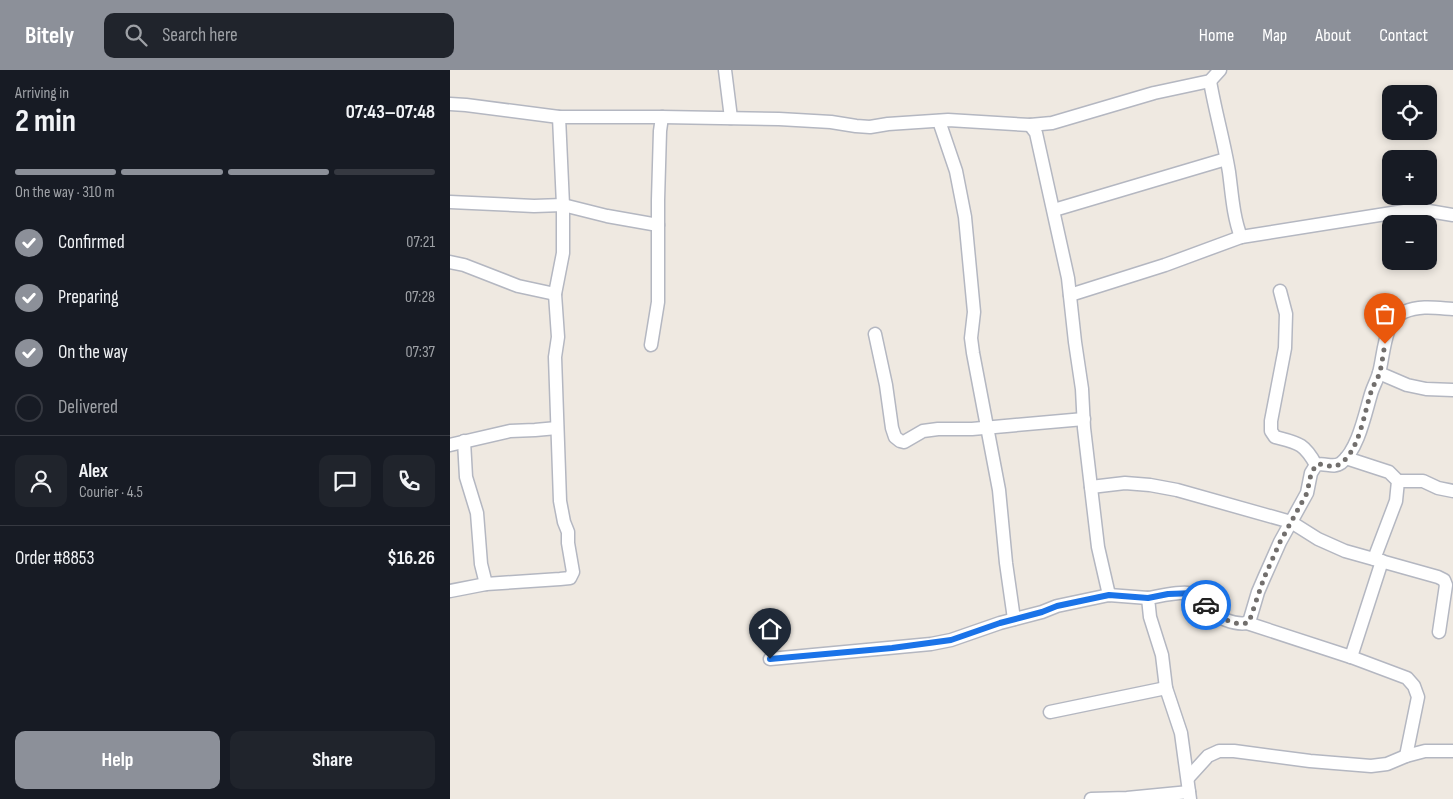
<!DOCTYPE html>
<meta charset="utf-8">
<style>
body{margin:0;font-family:"Sofia Sans Condensed",sans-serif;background:#20242c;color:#f1f3f6;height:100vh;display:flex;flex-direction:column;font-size:19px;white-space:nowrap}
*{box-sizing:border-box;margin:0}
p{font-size:16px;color:#9ea1a6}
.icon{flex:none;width:28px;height:28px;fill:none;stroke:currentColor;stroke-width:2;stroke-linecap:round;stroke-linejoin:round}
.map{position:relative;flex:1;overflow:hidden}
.side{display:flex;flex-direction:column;background:#171b24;width:450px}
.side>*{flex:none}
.controls{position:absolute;left:932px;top:15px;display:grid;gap:10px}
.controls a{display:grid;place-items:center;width:55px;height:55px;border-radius:10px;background:#171b24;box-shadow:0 2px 8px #0003;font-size:25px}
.pin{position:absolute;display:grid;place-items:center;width:42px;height:42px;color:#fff;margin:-51px -21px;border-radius:50% 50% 50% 0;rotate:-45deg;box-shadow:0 0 5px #0007}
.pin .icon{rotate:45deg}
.courier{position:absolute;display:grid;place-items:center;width:50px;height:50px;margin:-25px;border:4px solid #1a73e8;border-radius:50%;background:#fff;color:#222;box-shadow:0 1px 6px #0007}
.overview em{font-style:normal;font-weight:700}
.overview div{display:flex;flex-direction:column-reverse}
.overview{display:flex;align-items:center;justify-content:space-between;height:85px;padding:0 15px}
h1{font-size:32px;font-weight:700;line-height:38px}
.bar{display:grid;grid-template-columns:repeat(4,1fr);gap:8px 5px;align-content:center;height:60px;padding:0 15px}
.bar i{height:6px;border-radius:4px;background:#363941}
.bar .active{background:#8c9099}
.bar p{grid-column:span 4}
.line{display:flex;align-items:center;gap:12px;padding:0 15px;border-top:1px solid #363941}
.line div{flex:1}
.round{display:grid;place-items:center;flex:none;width:52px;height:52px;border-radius:10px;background:#20242c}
ol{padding:0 15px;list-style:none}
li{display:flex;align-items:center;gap:15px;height:55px}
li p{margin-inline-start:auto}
li .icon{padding:5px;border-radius:50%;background:#8c9099;color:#fff;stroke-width:4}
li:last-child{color:#9ea1a6}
li i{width:28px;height:28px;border:2px solid #363941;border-radius:50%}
.button{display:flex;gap:10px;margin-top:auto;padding:10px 15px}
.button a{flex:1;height:58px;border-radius:10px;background:#8c9099;color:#fff;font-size:20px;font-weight:700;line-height:58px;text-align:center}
.button a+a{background:#20242c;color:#f1f3f6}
header{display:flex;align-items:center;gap:30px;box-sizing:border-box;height:70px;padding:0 25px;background:#8c9099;color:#fff}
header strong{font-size:24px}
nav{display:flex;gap:28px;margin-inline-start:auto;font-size:18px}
.search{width:350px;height:45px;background:#20242c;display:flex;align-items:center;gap:12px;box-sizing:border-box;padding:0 18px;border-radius:10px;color:#9ea1a6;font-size:19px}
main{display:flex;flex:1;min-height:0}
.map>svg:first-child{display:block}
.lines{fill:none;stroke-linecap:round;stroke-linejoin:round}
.street-casing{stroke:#b4b7c1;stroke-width:15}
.street{stroke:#fff;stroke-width:12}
.done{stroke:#726f6d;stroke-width:5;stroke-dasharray:0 9}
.route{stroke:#1a73e8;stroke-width:6}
</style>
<header>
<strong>Bitely</strong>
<div class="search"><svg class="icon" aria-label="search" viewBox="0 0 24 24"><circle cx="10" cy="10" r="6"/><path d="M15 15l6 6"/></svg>Search here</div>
<nav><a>Home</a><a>Map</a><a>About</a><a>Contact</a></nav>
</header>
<main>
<section class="side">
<div class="overview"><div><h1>2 min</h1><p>Arriving in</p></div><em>07:43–07:48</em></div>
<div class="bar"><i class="active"></i><i class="active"></i><i class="active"></i><i></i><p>On the way · 310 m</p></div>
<ol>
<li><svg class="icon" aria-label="check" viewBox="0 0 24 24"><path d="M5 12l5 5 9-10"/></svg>Confirmed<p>07:21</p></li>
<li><svg class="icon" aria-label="check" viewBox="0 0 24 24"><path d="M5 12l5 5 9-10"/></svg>Preparing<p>07:28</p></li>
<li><svg class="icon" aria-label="check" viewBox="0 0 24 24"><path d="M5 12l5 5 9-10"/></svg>On the way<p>07:37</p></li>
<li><i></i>Delivered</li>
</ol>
<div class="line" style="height:90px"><a class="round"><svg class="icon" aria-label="person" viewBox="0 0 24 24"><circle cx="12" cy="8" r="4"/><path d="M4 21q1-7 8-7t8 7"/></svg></a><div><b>Alex</b><p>Courier · 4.5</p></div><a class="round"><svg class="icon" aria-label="chat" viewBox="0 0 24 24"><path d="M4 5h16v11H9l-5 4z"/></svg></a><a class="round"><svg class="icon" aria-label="phone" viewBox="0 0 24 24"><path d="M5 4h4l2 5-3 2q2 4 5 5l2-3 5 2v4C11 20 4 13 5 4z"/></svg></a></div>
<div class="line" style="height:65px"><div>Order #8853</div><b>$16.26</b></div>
<div class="button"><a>Help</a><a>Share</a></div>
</section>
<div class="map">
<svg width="1003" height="729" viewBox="0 0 1003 729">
<rect width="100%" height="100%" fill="#efe9e1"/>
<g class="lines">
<!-- street casing -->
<g class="street-casing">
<g id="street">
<path d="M275 0 281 48"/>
<path d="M760 11C765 41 774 71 779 102 782 124 783 146 791 167L967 139 1003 145"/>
<path d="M0 34 16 35 109 47H212L329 49 381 52 406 56 420 57 438 54 498 50 580 55 602 53 704 23 760 11 770 0"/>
<path d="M489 51 506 101 515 147 524 242 521 268 523 283 549 420 556 493 564 549"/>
<path d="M580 55 586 63 618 208 625 272 632 319 634 358 648 477 659 525"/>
<path d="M0 132 84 136 113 135 157 146 208 155"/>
<path d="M604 140 776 89"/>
<path d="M0 192 14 195 68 216 105 224"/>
<path d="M830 221 836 244 835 278 821 351V361L825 367C848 373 854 373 866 395"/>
<path d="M620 225 715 195 791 167"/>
<path d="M425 264 436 315 442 358 445 367 450 371 454 372 473 361 488 359H522L634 349"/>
<path d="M201 275 208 232V130L210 61 212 47"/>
<path d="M929 303 957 315 976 319 1003 320"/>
<path d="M14 371 16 407 27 443 31 494 36 514"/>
<path d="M0 375 60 361 85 360 107 358"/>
<path d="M896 388 939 402 948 411 946 431 924 489"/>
<path d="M948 411H973L988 418 1003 421"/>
<path d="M641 417 675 413 700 415 727 420 841 452 868 469 895 481 988 507 994 510 996 515 989 562"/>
<path d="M0 521 36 514 110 509 120 508 123 502 118 473V462L114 452 110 431 105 287 108 267 105 224 113 183V135L109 47"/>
<path d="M797 553 800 549 808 522 814 508 830 472 857 423 861 403 866 395C875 392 883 399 891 393 908 380 915 344 921 324 923 317 927 310 929 303 934 285 934 250 954 242 970 235 987 238 1003 239"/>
<path d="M901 587 932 491"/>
<path d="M320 589 481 574 501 570 550 553 592 542 607 536 659 525 698 528"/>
<path d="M600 642 716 618"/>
<path d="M738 708 758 686 769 681H784L860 691 921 696 937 694 956 686 975 681H1003"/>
<path d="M641 729 677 728 739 722"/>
<path d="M740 729 731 663 716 618 712 585 700 547 698 528C710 526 733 520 745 524 752 526 754 533 758 538 766 548 785 555 797 553L901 587 957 608 964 616 968 627 956 686"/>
</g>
</g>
<!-- street -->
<use href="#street" class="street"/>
</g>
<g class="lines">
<!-- done -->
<path class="done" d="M756 535C764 546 787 558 799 552L814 508 830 472 857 423 861 404 866 395C873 392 881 399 888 395 909 384 914 343 921 322 923 316 926 311 929 305 932 295 933 284 935 274"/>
<!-- route -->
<path class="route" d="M320 589 442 578 501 570 550 553 592 542 607 536 659 525 698 528 718 524 745 523 750 527 756 535"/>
</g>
</svg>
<div class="controls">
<a><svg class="icon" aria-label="locate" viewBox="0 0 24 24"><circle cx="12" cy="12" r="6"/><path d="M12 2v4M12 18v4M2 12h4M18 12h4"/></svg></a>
<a>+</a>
<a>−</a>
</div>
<div class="pin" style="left:935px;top:274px;background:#ea580c"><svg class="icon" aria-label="bag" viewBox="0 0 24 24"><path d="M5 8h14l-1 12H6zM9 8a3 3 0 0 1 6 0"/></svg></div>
<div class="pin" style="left:320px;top:589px;background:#1f2937"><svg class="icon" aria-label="home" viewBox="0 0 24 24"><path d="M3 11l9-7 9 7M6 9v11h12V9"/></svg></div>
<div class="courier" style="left:756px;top:535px"><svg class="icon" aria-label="car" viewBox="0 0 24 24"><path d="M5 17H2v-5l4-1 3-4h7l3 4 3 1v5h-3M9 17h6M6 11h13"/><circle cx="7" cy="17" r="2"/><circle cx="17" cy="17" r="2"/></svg></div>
</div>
</main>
